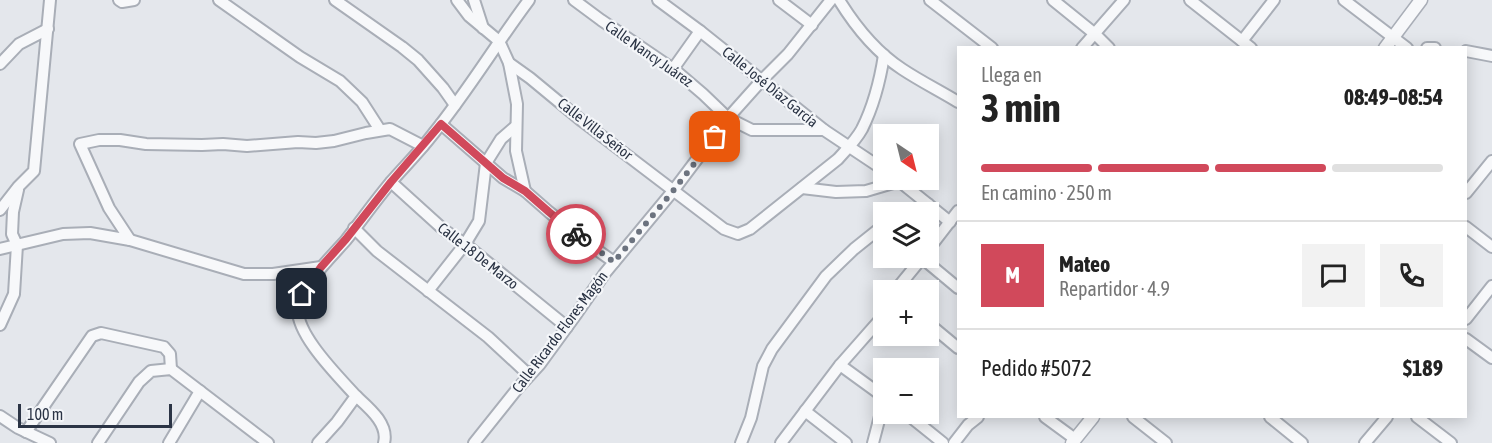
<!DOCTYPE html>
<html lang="es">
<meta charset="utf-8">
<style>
body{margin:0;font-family:"Asap Condensed",sans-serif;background:#f2f2f2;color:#222;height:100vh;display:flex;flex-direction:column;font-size:22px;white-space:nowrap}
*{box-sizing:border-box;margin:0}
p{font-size:20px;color:#767676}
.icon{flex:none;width:33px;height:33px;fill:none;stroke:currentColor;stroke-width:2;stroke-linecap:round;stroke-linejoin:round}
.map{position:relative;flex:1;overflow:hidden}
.side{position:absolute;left:957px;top:46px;width:510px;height:372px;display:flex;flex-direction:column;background:#fff;border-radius:0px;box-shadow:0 3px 15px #0003}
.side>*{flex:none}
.needle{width:39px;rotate:145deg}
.tools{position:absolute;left:873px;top:124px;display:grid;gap:12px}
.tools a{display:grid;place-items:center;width:66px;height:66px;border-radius:0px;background:#fff;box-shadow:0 3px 15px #0003;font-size:30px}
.scale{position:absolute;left:18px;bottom:15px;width:154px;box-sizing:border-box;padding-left:6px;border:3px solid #2b3445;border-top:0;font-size:16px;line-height:21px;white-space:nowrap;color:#2b3445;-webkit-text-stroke:4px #f4f6f9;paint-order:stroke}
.pin{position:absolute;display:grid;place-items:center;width:51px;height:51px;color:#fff;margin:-26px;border-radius:12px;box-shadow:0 3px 9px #0006}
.courier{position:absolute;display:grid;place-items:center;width:60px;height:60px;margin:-30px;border:4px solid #d1495b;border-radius:50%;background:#fff;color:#222;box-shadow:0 2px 8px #0007}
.head em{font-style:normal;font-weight:700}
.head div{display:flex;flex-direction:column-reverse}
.head{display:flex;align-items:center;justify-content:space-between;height:102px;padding:0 24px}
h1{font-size:39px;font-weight:700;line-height:45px}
.bar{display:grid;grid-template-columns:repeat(4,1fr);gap:9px 6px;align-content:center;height:72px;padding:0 24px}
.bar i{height:8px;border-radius:4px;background:#e0e0e0}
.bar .selected{background:#d1495b}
.bar p{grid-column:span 4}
.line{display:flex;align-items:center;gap:15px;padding:0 24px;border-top:2px solid #e0e0e0}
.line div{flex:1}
.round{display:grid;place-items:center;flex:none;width:63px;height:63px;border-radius:0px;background:#f2f2f2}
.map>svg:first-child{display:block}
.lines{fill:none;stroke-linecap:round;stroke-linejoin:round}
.minor-casing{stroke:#a9aeb7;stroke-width:14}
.tertiary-casing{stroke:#a9aeb7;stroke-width:15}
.minor{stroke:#f7f8fa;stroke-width:10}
.tertiary{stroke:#f7f8fa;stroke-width:12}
.done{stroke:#6c737f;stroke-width:6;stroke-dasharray:0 10.8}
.route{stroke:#d1495b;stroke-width:8}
.labels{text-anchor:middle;stroke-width:4.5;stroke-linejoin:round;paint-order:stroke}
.street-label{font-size:15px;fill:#2b3445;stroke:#f4f6f9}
</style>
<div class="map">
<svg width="1492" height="443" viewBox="0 0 1492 443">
<rect width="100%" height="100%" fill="#e4e7ec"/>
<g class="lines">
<!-- minor casing -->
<g class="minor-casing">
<g id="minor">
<path d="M119 0 122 2 134 0"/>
<path d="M219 0 300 57 340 81 362 102 380 130"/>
<path d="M335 0 402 47 418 60 443 88 455 105"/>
<path d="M457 0 469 16 499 41 509 63 530 78 582 121 724 229 738 234 750 229 838 159C846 150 856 140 862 129 874 105 880 81 884 55"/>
<path d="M474 0 483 28"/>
<path d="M574 0 601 20 676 71 703 94 728 118 752 130H824"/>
<path d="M658 0 700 31 824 130 884 170"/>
<path d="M779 0 812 25"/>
<path d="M839 0C855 26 876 52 902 69 920 81 940 91 958 102"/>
<path d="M930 0 992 48"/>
<path d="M1053 0 1095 34 1109 48"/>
<path d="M1190 0 1251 48"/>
<path d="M1344 0 1407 48"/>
<path d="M1242 41 1274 0"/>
<path d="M1082 48 1124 0"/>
<path d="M1427 48H1435"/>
<path d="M1466 51 1492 56"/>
<path d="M509 63 517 104 516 151 525 191"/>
<path d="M0 64 19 44 48 29"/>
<path d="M673 69 700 31"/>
<path d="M441 124 503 178 525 191 549 212 590 245 614 262"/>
<path d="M898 180 950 222"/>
<path d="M391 182 444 230 465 244 567 327"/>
<path d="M802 188 836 192 866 191 900 181"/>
<path d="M1466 193 1492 161"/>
<path d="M0 210 18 187 34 171 50 0"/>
<path d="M906 213 928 204"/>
<path d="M1466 227 1492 247"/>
<path d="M354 228 377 251 488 337 529 375"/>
<path d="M130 240 109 208 80 144 99 140H120L146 144 202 145 223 144 247 146 298 142 316 143 334 141 366 133 390 129 423 146"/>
<path d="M0 249 63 234 90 233 130 240 244 274H273L321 267"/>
<path d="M928 250 958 211"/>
<path d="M922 258 958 288"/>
<path d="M428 291 465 244 479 221 486 163 501 139 516 126"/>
<path d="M895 291 922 258"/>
<path d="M1466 319 1492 286"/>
<path d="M928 323 958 348"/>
<path d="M0 325 14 294 17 245 12 234 13 212 18 190"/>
<path d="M1466 339 1492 358"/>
<path d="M840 365 884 397"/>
<path d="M356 396C369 408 389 424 384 443"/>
<path d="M805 411 846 443"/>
<path d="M907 414 943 443"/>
<path d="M0 416 18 428 50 443"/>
<path d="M1045 417 1075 439"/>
<path d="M1133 417 1166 443"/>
<path d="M1270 417 1302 443"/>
<path d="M1417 417 1451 443"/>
<path d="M26 432 92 336 101 333 164 347 170 354 171 369"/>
<path d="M98 443 139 382 151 371 171 369 268 443"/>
<path d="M169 443 200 391"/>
<path d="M318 443 337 422 356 396C338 376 294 333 298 306 302 285 332 256 346 240 361 221 375 201 391 182 405 166 420 151 433 134 468 91 496 44 529 0"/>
<path d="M474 443 518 388 540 364 575 316 605 273 673 191 728 118 762 80 788 54 831 0"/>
<path d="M741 443 751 418 763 366 772 349 826 276 854 249 884 225"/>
<path d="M781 443 840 365 884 315"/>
<path d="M873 443 884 401"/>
<path d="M954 443 968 425 978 417"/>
<path d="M1365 443 1387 417"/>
</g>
</g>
<!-- tertiary casing -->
<g class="tertiary-casing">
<g id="tertiary">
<path d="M1385 48 1421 0"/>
<path d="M1072 443 1093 417"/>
</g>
</g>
<!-- minor -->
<use href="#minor" class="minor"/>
<!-- tertiary -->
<use href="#tertiary" class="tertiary"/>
</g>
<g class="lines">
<!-- done -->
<path class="done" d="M576 234 614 262 673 191 715 137"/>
<!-- route -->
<path class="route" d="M302 294 321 267 346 239 391 182 441 124 503 178 525 191 549 212 576 234"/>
</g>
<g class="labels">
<!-- street labels -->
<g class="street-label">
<text transform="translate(649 54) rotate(35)" y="5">Calle Nancy Juárez</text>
<text transform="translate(770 87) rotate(39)" y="5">Calle José Díaz García</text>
<text transform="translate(595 129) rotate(38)" y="5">Calle Villa Señor</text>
<text transform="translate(478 256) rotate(38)" y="5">Calle 18 De Marzo</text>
<text transform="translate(560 332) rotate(-53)" y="5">Calle Ricardo Flores Magón</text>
</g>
</g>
</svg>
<div class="tools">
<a><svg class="needle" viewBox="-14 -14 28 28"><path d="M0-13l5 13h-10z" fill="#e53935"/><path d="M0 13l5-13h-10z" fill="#767676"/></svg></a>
<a><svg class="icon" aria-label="layers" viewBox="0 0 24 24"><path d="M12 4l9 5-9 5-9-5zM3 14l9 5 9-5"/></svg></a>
<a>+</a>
<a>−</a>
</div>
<div class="scale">100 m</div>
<div class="pin" style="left:715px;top:137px;background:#ea580c"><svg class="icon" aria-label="bag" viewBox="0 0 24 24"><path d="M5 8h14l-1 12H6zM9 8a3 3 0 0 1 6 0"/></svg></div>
<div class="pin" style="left:302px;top:294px;background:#1f2937"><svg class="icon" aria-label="home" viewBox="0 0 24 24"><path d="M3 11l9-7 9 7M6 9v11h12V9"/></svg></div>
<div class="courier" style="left:576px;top:234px"><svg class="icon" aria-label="bike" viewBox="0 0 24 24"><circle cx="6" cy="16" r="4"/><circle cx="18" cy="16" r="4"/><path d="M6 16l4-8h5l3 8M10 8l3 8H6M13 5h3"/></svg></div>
<section class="side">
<div class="head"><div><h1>3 min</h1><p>Llega en</p></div><em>08:49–08:54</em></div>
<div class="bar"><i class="selected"></i><i class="selected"></i><i class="selected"></i><i></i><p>En camino · 250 m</p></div>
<div class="line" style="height:108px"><b class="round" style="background:#d1495b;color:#fff">M</b><div><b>Mateo</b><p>Repartidor · 4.9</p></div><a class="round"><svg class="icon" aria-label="chat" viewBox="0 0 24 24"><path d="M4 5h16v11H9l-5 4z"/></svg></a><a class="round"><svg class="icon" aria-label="phone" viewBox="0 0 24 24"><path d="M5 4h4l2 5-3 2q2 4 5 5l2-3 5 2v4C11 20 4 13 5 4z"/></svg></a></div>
<div class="line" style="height:78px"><div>Pedido #5072</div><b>$189</b></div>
</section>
</div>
